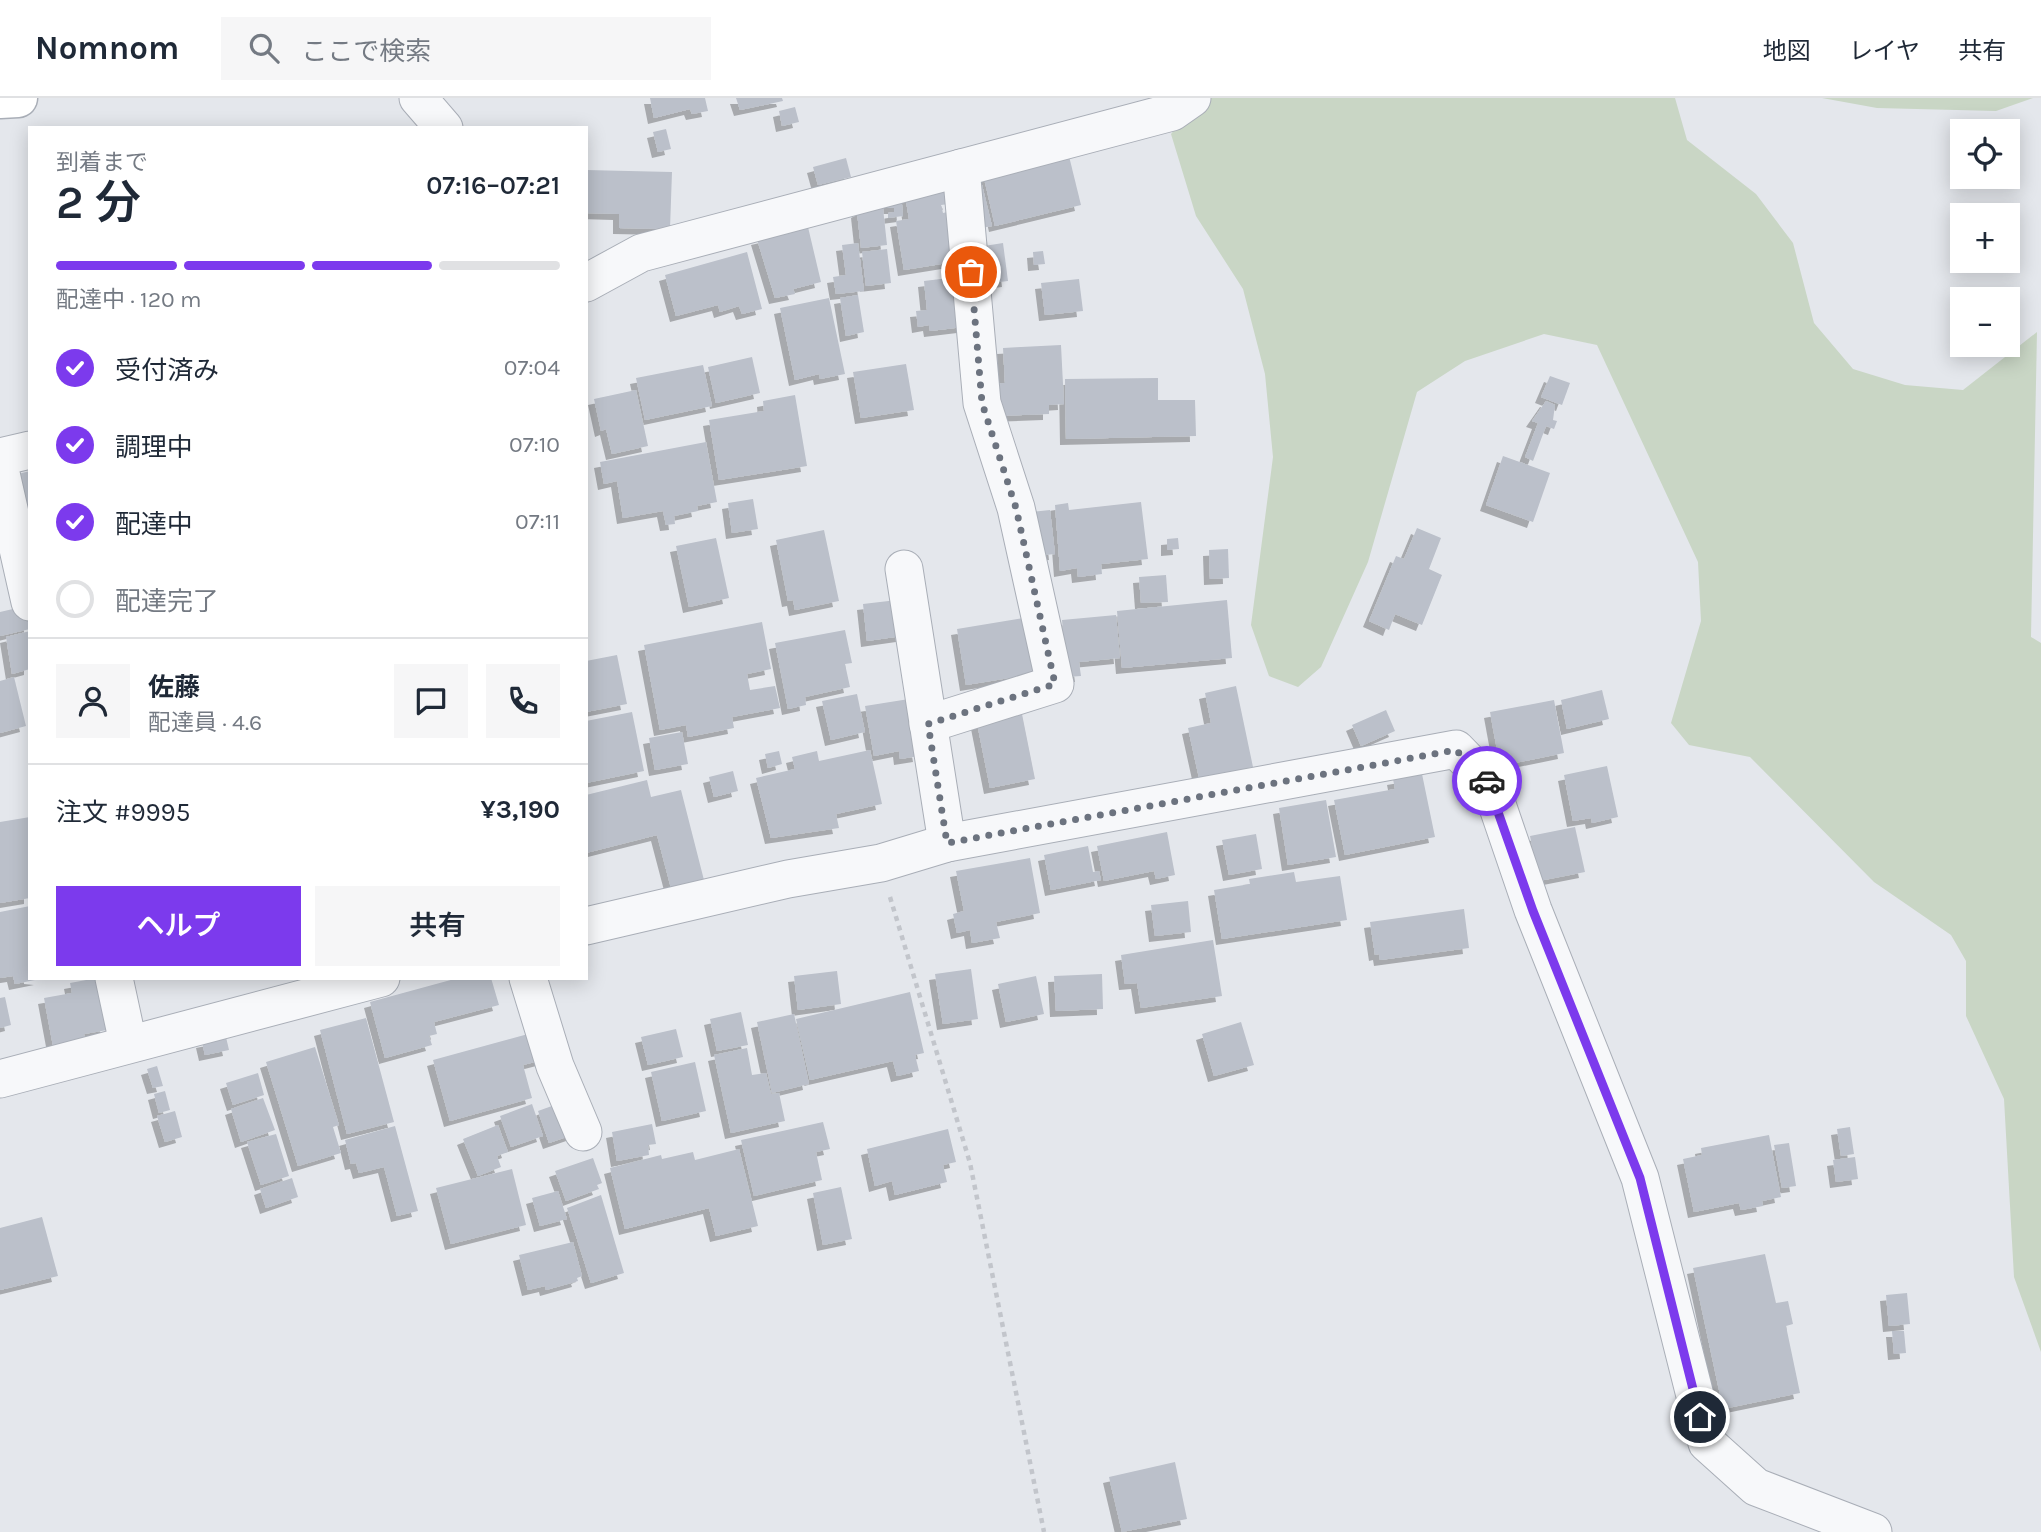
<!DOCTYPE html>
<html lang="ja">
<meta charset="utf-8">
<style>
body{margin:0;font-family:Karla,"Noto Sans JP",sans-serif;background:#f6f6f7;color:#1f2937;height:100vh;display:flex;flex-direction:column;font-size:26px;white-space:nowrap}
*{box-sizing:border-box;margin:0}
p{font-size:23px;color:#747a83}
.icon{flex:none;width:38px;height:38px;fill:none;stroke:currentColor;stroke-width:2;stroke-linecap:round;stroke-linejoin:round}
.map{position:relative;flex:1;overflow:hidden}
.details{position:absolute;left:28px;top:28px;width:560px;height:854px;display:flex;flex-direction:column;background:#fff;border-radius:0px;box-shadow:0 4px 18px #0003}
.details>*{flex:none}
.tools{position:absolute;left:1950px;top:21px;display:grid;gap:14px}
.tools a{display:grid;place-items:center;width:70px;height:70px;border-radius:0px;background:#fff;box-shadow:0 4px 18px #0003;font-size:35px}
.pin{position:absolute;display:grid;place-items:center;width:60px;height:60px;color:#fff;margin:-30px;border:4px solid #fff;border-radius:50%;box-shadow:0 2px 7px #0007}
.courier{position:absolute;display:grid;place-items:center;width:70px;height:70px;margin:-35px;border:5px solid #7c3aed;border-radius:50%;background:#fff;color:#222;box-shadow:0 2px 9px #0007}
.head em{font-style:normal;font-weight:600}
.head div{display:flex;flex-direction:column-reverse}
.head{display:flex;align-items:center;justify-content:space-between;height:119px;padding:0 28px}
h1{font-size:46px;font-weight:600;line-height:52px}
.bar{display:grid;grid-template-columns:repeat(4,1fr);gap:10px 7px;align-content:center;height:84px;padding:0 28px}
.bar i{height:9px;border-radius:5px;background:#e0e1e3}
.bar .selected{background:#7c3aed}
.bar p{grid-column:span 4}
.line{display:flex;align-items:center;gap:18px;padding:0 28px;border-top:2px solid #e0e1e3}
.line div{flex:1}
.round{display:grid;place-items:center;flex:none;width:74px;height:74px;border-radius:0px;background:#f6f6f7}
ol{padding:0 28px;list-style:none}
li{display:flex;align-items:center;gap:21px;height:77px}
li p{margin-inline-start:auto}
li .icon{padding:7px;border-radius:50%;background:#7c3aed;color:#fff;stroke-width:4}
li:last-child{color:#747a83}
li i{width:38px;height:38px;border:4px solid #e0e1e3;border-radius:50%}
.cta{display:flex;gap:14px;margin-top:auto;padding:14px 28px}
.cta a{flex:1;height:80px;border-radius:0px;background:#7c3aed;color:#fff;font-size:28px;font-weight:600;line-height:80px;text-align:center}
.cta a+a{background:#f6f6f7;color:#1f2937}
header{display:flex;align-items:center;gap:42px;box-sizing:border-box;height:98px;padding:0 35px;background:#fff;border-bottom:2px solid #e0e1e3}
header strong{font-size:33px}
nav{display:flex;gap:38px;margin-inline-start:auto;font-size:24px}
.search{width:490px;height:63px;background:#f6f6f7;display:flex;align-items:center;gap:18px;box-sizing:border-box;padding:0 24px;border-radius:0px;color:#747a83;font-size:26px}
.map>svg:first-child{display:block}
.green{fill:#c9d6c5}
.building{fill:#bbc0ca;filter:url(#shadow)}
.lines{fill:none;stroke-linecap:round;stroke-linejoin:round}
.minor-casing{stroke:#a9aeb7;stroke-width:39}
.secondary-casing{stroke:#a9aeb7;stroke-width:41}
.path{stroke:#c2c5cb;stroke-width:4.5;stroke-dasharray:5 5;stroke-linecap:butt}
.minor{stroke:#f7f8fa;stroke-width:37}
.secondary{stroke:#fff;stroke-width:38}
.done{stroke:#6c737f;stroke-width:7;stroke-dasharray:0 12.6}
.route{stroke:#7c3aed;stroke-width:9}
</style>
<header>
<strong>Nomnom</strong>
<div class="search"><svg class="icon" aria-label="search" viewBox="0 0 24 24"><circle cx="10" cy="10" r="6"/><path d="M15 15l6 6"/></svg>ここで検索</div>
<nav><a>地図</a><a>レイヤ</a><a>共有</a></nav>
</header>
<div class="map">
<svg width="2041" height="1434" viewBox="0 0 2041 1434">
<defs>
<filter id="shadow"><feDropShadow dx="-6" dy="6" stdDeviation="0" flood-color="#0004"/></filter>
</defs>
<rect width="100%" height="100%" fill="#e4e7ec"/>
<!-- green -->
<g class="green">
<path d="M1201 0H1675L1687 42 1756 96 1793 145 1814 225 1853 271 1905 287 1963 292 2037 234 2031 539 2041 545V1254L2014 1179 2004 1001 1966 918V863L1951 837 1874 784 1750 659 1689 647 1671 625 1701 523 1698 464 1597 247 1544 236 1465 263 1417 294 1368 464 1321 569 1298 589 1269 578 1251 527 1273 359 1265 276 1243 191 1196 118 1171 36Z"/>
<path d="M1822 0H2033L1996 13 1877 10Z"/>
</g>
<!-- building -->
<g class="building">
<path d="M650 0H705L708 13 692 16 690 11 654 20Z"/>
<path d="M736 0H782L783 3 740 12Z"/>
<path d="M795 9 799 24 782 28 779 13Z"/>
<path d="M666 31 671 51 658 54 653 34Z"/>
<path d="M1067 50 1081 107 995 128 982 71Z"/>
<path d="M846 60 851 79 818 87 813 69Z"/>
<path d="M586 72 672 74 670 131 619 130V116L586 115Z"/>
<path d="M940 85 949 106 941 107 943 115 952 113 960 163 904 172 896 123 909 121 904 91Z"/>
<path d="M982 87 992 128 976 131 966 91Z"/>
<path d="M901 95 903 118 888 120V115L894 114V110H888L887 97Z"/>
<path d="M882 101 887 147 861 150 857 114Z"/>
<path d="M808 129 821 184 793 191 795 196 775 200 757 141Z"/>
<path d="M858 145 864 193 836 196 833 179 846 177 842 147Z"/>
<path d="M1003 145 1008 183 983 186 978 149Z"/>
<path d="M887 151 891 185 866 188 862 154Z"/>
<path d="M1043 153 1045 166 1034 167 1033 154Z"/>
<path d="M747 154 762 211 742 216 739 208 720 214 718 207 676 218 665 177Z"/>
<path d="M957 179 963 229 930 233 929 227 918 229 916 213 927 212 924 183Z"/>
<path d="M1079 181 1083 213 1045 217 1041 185Z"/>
<path d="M858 197 864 234 846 238 840 200Z"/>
<path d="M829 200 845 276 820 281 819 276 795 282 780 210Z"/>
<path d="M1061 247 1064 306 1049 307V316L995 318 993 286 1005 285 1003 250Z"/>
<path d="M752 259 760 295 716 305 708 269Z"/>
<path d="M906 266 914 312 861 320 853 274Z"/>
<path d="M703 267 712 308 645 322 636 280Z"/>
<path d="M1550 278 1570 285 1562 307 1541 299Z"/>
<path d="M1158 280V302H1195L1196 338 1066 341 1065 281Z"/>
<path d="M636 292 648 348 612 356 606 331 601 333 594 301Z"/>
<path d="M795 297 807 368 719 382 709 322 764 313 763 303Z"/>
<path d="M1546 303 1555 307 1553 322 1557 323 1554 331 1546 328 1533 363 1525 359 1538 325 1532 323Z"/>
<path d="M706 344 717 404 697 408 698 413 674 418 675 426 666 427 663 413 623 420 617 383 604 386 600 364Z"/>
<path d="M1503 358 1550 375 1533 424 1486 407Z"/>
<path d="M30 373V435L14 377Z"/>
<path d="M753 401 758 431 732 435 728 405Z"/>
<path d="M1141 404 1148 461 1101 466 1102 476 1078 479 1077 470 1060 473 1055 407 1068 405 1069 412Z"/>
<path d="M1050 412 1055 456 1036 458 1031 414Z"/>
<path d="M1417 430 1441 440 1429 471 1442 477 1422 527 1395 516 1389 532 1369 523 1396 458 1404 461Z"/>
<path d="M824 432 839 503 795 512 793 502 788 503 776 442Z"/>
<path d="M716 440 729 500 689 509 676 448Z"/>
<path d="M1178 440 1179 451 1167 452V441Z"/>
<path d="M1228 451 1229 480 1210 481 1209 452Z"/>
<path d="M1166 477 1168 504 1141 505 1139 479Z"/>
<path d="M897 502 902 538 867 543 863 506Z"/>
<path d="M1227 502 1232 560 1122 570 1117 513Z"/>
<path d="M30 507V531L0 538V514Z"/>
<path d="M1116 517 1120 560 1079 564 1081 578 1067 579 1062 522Z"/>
<path d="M1029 519 1041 584 1011 589 1009 580 966 587 957 531Z"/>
<path d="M762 524 771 571 747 576 750 592 775 588 780 610 732 619 734 630 688 639 686 627 660 632 644 547Z"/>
<path d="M845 532 852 565 845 566 850 589 805 599 806 607 788 611 775 545Z"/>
<path d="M30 533V571L12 576 6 539Z"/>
<path d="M617 557 627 606 586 614V563Z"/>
<path d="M14 579 26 628 0 635V583Z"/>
<path d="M1236 588 1253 669 1199 680 1188 630 1211 625 1205 595Z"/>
<path d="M1602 592 1609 621 1567 631 1561 602Z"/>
<path d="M857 596 865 634 831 642 822 603Z"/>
<path d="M909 601 919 658 900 661 899 653 874 658 865 608Z"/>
<path d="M1554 602 1564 655 1500 668 1490 614Z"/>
<path d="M1386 612 1395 633 1361 648 1352 627Z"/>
<path d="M632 614 644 673 586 685V623Z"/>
<path d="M1022 616 1035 681 990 690 977 625Z"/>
<path d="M682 634 688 666 655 672 649 640Z"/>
<path d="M870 652 882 706 836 716 839 730 771 740 756 680 795 671 792 659 817 653 819 663Z"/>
<path d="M779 653 782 666 768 670 765 656Z"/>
<path d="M1607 668 1618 719 1592 725 1591 720 1573 723 1564 677Z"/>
<path d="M733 673 738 693 714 699 709 679Z"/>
<path d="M1422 676 1435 739 1345 757 1334 702 1395 691 1393 681Z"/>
<path d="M647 682 651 699 681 692 705 786 672 794 657 737 586 755V697Z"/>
<path d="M1326 702 1336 759 1288 767 1279 710Z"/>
<path d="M30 719V800L0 805V724Z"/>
<path d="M1575 729 1585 774 1539 783 1530 738Z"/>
<path d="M1167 734 1175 777 1156 781 1154 773 1104 783 1097 748Z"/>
<path d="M1256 736 1262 771 1229 777 1222 742Z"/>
<path d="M1088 748 1093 774 1099 773 1101 782 1051 792 1044 757Z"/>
<path d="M1030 760 1040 815 996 824 1000 840 972 845 970 832 957 835 953 816 964 813 956 773Z"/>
<path d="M1294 774 1296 784 1340 778 1347 822 1222 841 1214 792 1250 786 1249 781Z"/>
<path d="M1188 803 1191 834 1155 838 1151 807Z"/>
<path d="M30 808V880L40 881 15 886 13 878 0 880V814Z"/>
<path d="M1464 811 1469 850 1380 862 1379 856 1375 857 1370 824Z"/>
<path d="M1213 842 1222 898 1141 910 1137 885 1125 886 1121 857Z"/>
<path d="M971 871 978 921 943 926 935 876Z"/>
<path d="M837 873 841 906 798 912 794 878Z"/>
<path d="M1102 876 1103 911 1056 913 1054 878Z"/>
<path d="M1036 878 1044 916 1006 924 998 886Z"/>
<path d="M97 880 107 932 84 936 85 942 53 948 44 900 72 895 70 885Z"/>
<path d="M458 880H491L499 907 434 924 437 936 429 938 432 947 385 960 370 904Z"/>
<path d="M910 894 924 955 915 957 919 973 897 978 893 963 810 982 796 921Z"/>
<path d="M5 899 11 927 0 930V900Z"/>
<path d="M741 914 748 947 717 953 710 921Z"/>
<path d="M794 916 809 986 772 995 757 924Z"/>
<path d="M366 920 394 1024 347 1036 320 932Z"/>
<path d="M1241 924 1254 967 1214 978 1202 936Z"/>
<path d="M676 931 683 959 648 967 641 939Z"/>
<path d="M539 933 546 961 523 967 532 1000 450 1023 433 962Z"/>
<path d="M226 939 229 952 205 957 202 944Z"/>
<path d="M315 949 339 1027 333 1029 341 1055 298 1068 266 964Z"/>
<path d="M747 950 752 977 766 975 771 996 779 995 785 1023 731 1035 714 957Z"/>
<path d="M695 964 706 1013 662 1023 651 974Z"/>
<path d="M157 968 163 988 153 990 147 971Z"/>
<path d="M258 975 264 997 233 1007 226 985Z"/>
<path d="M165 993 170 1012 159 1015 154 996Z"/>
<path d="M263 1000 275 1032 241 1044 231 1011Z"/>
<path d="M563 1004 575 1036 549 1045 538 1013Z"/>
<path d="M532 1006 543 1038 511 1049 500 1018Z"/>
<path d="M175 1013 182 1039 165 1044 157 1018Z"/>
<path d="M823 1024 830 1051 816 1054 822 1082 754 1098 741 1042Z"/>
<path d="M652 1026 656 1046 648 1047 649 1057 617 1063 612 1034Z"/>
<path d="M498 1027 508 1054 497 1058 501 1069 478 1078 463 1041Z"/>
<path d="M395 1028 418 1113 397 1118 384 1069 359 1075 356 1065 351 1066 345 1042Z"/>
<path d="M1850 1029 1854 1056 1841 1058 1837 1031Z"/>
<path d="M948 1031 956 1064 943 1067 947 1084 895 1097 892 1083 875 1088 867 1051Z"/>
<path d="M276 1036 289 1078 261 1087 247 1044Z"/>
<path d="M1769 1037 1781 1099 1762 1103 1763 1108 1741 1112 1739 1105 1694 1114 1683 1061 1702 1057 1701 1050Z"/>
<path d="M1789 1045 1796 1088 1782 1090 1774 1047Z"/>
<path d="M739 1051 758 1128 716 1138 709 1110 625 1131 610 1070 661 1057 662 1061 693 1054 695 1062Z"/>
<path d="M1855 1059 1858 1081 1836 1084 1833 1062Z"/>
<path d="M593 1060 602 1085 597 1087 599 1091 566 1103 555 1073Z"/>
<path d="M512 1071 526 1127 451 1146 436 1090Z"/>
<path d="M292 1080 298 1099 266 1110 260 1091Z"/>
<path d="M841 1089 852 1141 823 1147 813 1095Z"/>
<path d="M558 1093 567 1121 540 1128 532 1100Z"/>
<path d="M601 1097 624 1175 591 1185 567 1110Z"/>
<path d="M42 1119 58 1178 0 1192V1130Z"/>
<path d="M573 1144 582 1178 577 1180 578 1183 546 1192 545 1188 528 1192 519 1157Z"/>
<path d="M1765 1156 1776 1205 1788 1203 1793 1226 1786 1228 1800 1295 1723 1311 1693 1170Z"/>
<path d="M1907 1195 1910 1226 1889 1228 1886 1197Z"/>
<path d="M1892 1233H1904L1906 1255 1894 1256Z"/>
<path d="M1175 1364 1187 1421 1122 1434 1109 1379Z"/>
</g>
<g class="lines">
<!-- minor casing -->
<g class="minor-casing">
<g id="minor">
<path d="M418 0 444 30"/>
<path d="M586 185 641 155 1172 14 1192 0"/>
<path d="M0 359 30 352"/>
<path d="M0 371 30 504"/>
<path d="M904 471 947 745"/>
<path d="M928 626 1055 586 1016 410 982 305 961 70"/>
<path d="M586 828 788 781 881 765 947 745 1456 651 1490 686 1533 812 1640 1080 1707 1345 1756 1389 1873 1434"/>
<path d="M114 880 128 945"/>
<path d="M528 880 555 968 583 1034"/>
<path d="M0 981 381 880"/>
</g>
</g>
<!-- secondary casing -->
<g class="secondary-casing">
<path id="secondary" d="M0 1 18 0"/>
</g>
<!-- path -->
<path class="path" d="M890 799 970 1065 1044 1434"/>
<!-- minor -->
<use href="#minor" class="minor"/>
<!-- secondary -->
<use href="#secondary" class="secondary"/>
</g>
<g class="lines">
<!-- done -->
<path class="done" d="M971 174 982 305 1016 410 1055 586 928 626 947 745 1456 652 1487 683"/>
<!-- route -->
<path class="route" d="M1487 683 1533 813 1640 1080 1700 1319"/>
</g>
</svg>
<div class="tools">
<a><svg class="icon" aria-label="locate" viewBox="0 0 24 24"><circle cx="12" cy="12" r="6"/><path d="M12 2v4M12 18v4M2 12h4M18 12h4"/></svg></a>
<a>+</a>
<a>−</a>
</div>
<div class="pin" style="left:971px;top:174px;background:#ea580c"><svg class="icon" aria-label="bag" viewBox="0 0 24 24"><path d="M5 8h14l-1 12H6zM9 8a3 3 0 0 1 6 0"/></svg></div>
<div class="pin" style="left:1700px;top:1319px;background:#1f2937"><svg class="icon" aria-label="home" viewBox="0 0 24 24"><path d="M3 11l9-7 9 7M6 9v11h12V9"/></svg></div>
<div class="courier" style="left:1487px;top:683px"><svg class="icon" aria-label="car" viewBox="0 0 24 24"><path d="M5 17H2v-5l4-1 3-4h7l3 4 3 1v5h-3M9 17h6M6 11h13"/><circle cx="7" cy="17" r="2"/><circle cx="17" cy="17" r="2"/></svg></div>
<section class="details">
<div class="head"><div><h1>2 分</h1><p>到着まで</p></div><em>07:16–07:21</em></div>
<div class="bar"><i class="selected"></i><i class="selected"></i><i class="selected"></i><i></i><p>配達中 · 120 m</p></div>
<ol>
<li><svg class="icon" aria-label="check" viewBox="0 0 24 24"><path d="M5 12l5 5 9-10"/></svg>受付済み<p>07:04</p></li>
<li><svg class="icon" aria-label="check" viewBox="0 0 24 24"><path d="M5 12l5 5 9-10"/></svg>調理中<p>07:10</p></li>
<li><svg class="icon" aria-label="check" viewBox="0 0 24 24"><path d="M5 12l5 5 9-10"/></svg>配達中<p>07:11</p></li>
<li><i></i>配達完了</li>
</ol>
<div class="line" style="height:126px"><a class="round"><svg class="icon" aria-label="person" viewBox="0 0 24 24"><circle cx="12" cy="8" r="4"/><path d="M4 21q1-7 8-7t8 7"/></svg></a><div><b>佐藤</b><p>配達員 · 4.6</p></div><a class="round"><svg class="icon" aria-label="chat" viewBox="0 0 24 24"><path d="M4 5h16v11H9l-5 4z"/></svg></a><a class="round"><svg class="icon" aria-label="phone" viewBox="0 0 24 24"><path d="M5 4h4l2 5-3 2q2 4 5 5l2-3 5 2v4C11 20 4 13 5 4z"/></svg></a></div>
<div class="line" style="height:91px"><div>注文 #9995</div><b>¥3,190</b></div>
<div class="cta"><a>ヘルプ</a><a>共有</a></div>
</section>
</div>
